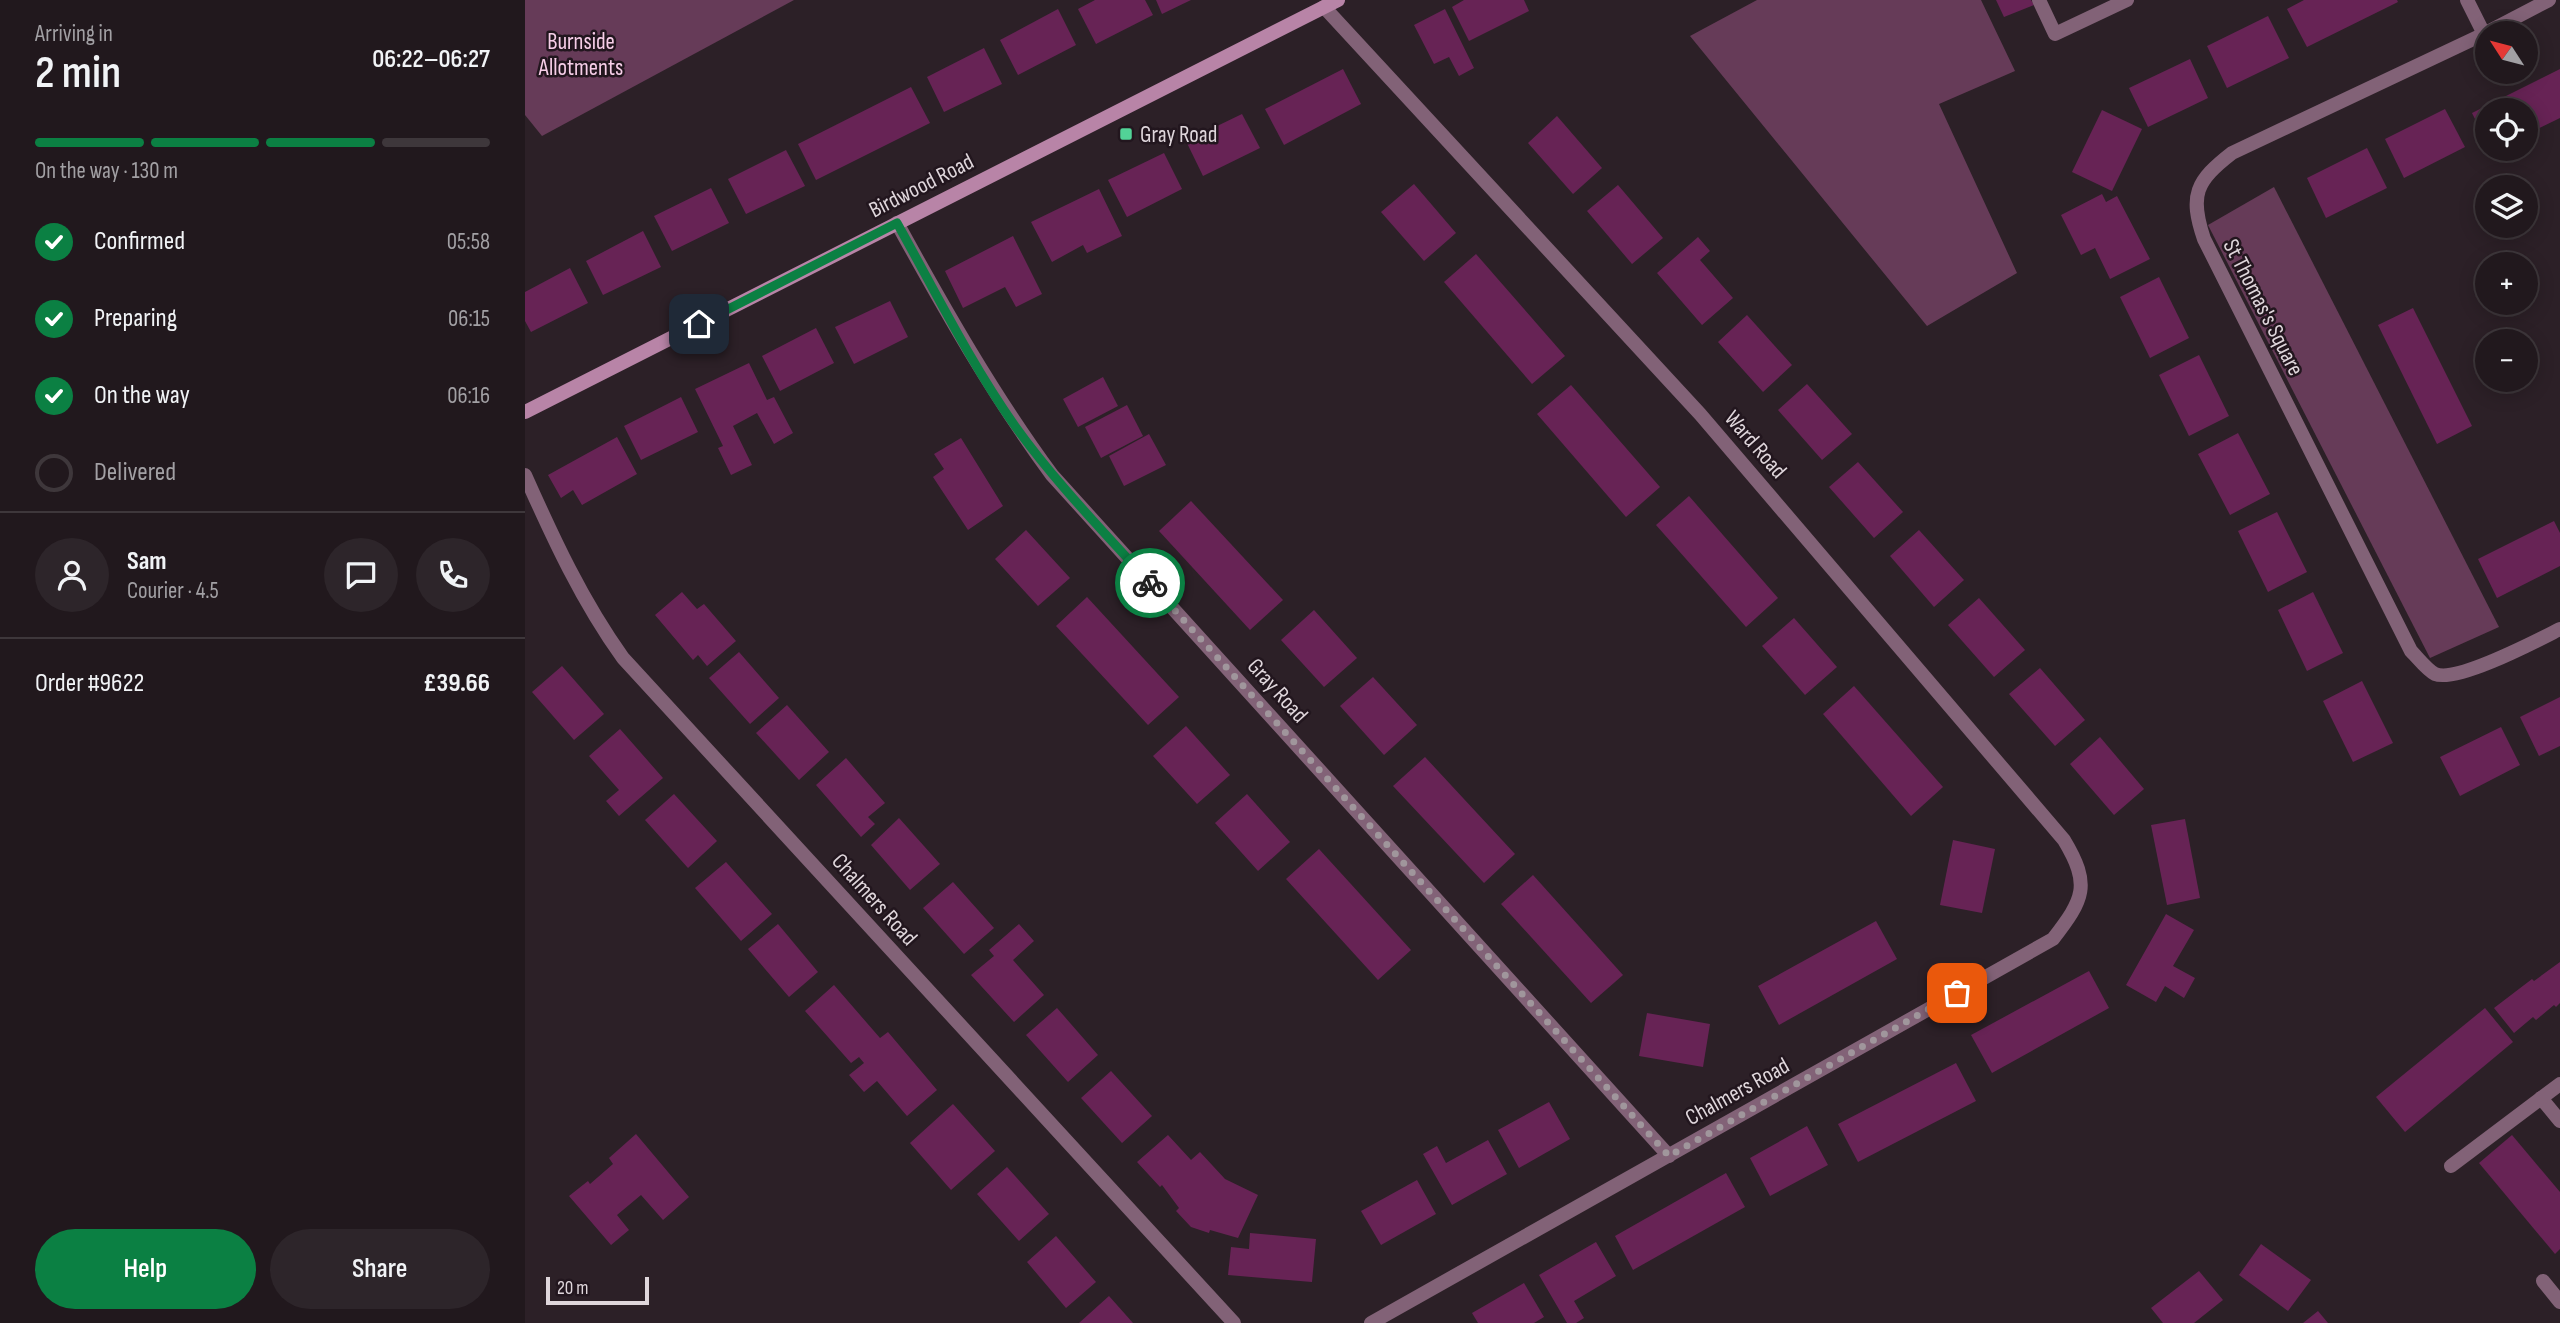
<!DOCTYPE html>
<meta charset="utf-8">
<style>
body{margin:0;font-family:"Sofia Sans Condensed",sans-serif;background:#2d252a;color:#f1f3f6;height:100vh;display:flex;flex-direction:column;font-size:26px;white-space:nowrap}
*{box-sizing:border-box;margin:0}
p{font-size:23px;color:#a2a0a4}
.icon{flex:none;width:38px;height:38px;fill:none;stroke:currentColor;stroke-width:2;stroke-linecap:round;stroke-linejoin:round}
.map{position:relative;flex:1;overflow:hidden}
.sheet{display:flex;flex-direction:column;background:#21181d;width:525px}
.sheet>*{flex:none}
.needle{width:46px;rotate:306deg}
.buttons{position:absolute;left:1950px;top:21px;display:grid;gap:14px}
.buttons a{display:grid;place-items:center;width:63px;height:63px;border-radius:50%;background:#21181d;box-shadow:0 4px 18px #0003,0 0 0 2px #3e373b;font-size:35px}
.scale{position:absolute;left:21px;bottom:18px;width:103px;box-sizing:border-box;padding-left:7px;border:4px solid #dfd6db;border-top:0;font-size:19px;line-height:24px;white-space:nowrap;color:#dfd6db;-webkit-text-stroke:5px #22161e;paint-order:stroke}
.pin{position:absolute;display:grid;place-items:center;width:60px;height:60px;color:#fff;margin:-30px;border-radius:14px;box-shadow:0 4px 10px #0006}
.courier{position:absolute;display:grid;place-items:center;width:70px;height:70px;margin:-35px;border:5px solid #0b8043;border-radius:50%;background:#fff;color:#222;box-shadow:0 2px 9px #0007}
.summary em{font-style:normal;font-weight:600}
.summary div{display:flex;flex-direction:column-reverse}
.summary{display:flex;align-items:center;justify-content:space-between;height:119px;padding:0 35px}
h1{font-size:46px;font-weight:600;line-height:52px}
.bar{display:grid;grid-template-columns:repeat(4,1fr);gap:10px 7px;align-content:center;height:84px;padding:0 35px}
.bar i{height:9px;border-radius:5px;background:#3e373b}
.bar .active{background:#0b8043}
.bar p{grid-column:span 4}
.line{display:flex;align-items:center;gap:18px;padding:0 35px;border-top:2px solid #3e373b}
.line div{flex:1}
.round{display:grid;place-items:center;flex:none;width:74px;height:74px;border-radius:37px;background:#2d252a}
ol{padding:0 35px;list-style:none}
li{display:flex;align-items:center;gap:21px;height:77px}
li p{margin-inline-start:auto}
li .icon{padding:7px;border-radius:50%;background:#0b8043;color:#fff;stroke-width:4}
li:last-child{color:#a2a0a4}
li i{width:38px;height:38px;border:4px solid #3e373b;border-radius:50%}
.primary-button{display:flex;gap:14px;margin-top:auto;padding:14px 35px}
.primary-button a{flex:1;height:80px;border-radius:42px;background:#0b8043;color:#fff;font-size:28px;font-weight:600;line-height:80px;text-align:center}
.primary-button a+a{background:#2d252a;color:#f1f3f6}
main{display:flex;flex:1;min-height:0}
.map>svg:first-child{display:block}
.green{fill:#663b58}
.building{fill:#672355}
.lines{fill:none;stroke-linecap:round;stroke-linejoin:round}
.lane{stroke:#826277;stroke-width:14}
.street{stroke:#826277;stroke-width:14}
.secondary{stroke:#b884a7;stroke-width:14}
.done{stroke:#a0969c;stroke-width:7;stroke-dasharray:0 12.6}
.route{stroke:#0b8043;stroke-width:9}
.poi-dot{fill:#52d397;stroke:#22161e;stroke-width:2.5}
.labels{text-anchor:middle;stroke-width:5;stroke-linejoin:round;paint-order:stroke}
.park-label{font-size:23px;fill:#f7cee8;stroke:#22161e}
.poi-label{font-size:23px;fill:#dfd6db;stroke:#22161e;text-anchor:start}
.street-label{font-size:23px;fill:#dfd6db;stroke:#22161e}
</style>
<main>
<section class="sheet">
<div class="summary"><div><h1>2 min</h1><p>Arriving in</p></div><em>06:22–06:27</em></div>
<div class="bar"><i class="active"></i><i class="active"></i><i class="active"></i><i></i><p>On the way · 130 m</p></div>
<ol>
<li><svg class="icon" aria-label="check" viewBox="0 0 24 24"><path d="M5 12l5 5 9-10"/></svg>Confirmed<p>05:58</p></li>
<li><svg class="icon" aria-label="check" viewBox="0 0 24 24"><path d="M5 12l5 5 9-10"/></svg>Preparing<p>06:15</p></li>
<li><svg class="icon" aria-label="check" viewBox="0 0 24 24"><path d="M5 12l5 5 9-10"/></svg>On the way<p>06:16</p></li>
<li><i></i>Delivered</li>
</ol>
<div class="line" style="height:126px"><a class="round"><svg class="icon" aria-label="person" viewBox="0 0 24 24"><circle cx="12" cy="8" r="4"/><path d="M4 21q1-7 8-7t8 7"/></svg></a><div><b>Sam</b><p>Courier · 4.5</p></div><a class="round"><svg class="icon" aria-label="chat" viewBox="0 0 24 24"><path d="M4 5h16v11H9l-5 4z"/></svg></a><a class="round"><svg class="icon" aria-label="phone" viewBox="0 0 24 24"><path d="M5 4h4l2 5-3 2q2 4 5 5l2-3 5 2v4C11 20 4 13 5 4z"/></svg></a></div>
<div class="line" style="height:91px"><div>Order #9622</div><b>£39.66</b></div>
<div class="primary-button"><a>Help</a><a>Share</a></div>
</section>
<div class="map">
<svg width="2035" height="1323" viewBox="0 0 2035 1323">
<rect width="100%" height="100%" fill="#2c2027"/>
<!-- green -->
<g class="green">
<path d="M0 0H269L17 136 0 115Z"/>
<path d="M1232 0H1456L1490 71 1414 104 1492 273 1402 326 1165 36Z"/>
<path d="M1749 187 1974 627 1905 658 1683 225Z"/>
</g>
<!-- building -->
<g class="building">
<path d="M570 0H620L628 15 571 44 553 9Z"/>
<path d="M631 0H666L637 14Z"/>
<path d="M939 0H999L1004 11 944 41 927 7Z"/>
<path d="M1471 0H1506L1509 5 1479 17Z"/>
<path d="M1779 0H1872L1873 2 1782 47 1762 9Z"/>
<path d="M533 9 551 45 493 75 475 40Z"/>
<path d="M920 9 949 68 934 76 924 57 909 64 889 25Z"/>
<path d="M1743 16 1764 58 1702 88 1682 46Z"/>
<path d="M459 48 477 84 419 112 402 77Z"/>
<path d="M1665 59 1683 98 1623 127 1604 88Z"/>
<path d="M818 69 836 104 759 145 740 109Z"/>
<path d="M2035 69V118L2000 135V110H1962V143L1947 113Z"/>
<path d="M386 87 405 123 291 180 273 144Z"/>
<path d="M1920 109 1940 147 1879 178 1860 139Z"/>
<path d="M1577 110 1617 129 1587 191 1547 172Z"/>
<path d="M717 114 735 148 678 176 661 141Z"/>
<path d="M1032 116 1077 168 1048 194 1003 143Z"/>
<path d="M1842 148 1862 188 1801 218 1782 178Z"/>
<path d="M261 150 280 186 221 214 203 179Z"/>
<path d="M639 153 657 189 602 217 583 180Z"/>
<path d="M889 184 931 233 899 261 856 212Z"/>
<path d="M1093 185 1138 238 1107 264 1062 211Z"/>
<path d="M186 188 204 223 147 251 129 216Z"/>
<path d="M574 189 597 236 562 253 558 245 527 262 506 222Z"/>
<path d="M1577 194 1581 202 1592 196 1625 259 1585 279 1570 248 1556 255 1536 215Z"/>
<path d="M118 231 136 267 78 295 61 261Z"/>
<path d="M488 236 517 294 491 307 480 287 438 308 420 271Z"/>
<path d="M1173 237 1185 251 1175 260 1208 298 1177 325 1132 273Z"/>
<path d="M951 254 1040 356 1007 384 919 282Z"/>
<path d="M45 268 63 303 6 332 0 321V292Z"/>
<path d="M1634 277 1664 338 1625 358 1595 297Z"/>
<path d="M365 301 383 337 329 364 310 327Z"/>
<path d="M1888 308 1947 426 1912 444 1853 325Z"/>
<path d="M1222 315 1267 365 1238 392 1193 342Z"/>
<path d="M291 328 309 363 255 391 237 356Z"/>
<path d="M1674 355 1704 416 1664 436 1634 375Z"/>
<path d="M224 363 242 400 249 397 268 433 249 444 232 413 208 426 227 465 206 475 193 448 198 446 170 389Z"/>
<path d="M578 377 593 406 553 427 538 399Z"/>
<path d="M1282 384 1327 434 1297 460 1253 410Z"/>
<path d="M1046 385 1135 487 1101 517 1012 414Z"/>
<path d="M156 397 173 432 116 460 99 426Z"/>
<path d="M602 405 618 436 576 458 560 427Z"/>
<path d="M1713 433 1745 494 1705 515 1673 454Z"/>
<path d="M624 434 641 465 599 486 584 456Z"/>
<path d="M92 437 112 474 57 505 48 490 36 498 23 475Z"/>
<path d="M436 438 478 506 443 530 408 477 419 469 409 454Z"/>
<path d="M1333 462 1378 512 1349 538 1304 487Z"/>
<path d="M1164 496 1253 598 1221 627 1131 525Z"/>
<path d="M666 501 758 600 725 630 634 531Z"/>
<path d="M1752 512 1782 572 1743 592 1713 531Z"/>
<path d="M2029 521 2035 533V566L1972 598 1953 559Z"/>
<path d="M501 530 545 578 513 606 470 559Z"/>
<path d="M1394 530 1439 580 1409 607 1365 556Z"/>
<path d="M157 592 172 609 179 604 211 641 182 666 173 655 168 660 130 615Z"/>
<path d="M1788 592 1818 653 1782 671 1753 610Z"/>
<path d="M562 597 654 697 623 725 531 626Z"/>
<path d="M1454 598 1500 650 1469 677 1423 625Z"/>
<path d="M789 610 832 658 799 687 756 640Z"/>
<path d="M1269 618 1312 667 1280 695 1237 646Z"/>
<path d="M214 652 254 698 225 724 184 678Z"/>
<path d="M37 666 79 714 49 740 7 692Z"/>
<path d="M1515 668 1560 720 1530 746 1484 694Z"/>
<path d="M848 677 892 725 859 755 815 706Z"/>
<path d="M1837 681 1868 743 1828 762 1798 701Z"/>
<path d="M1329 686 1418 787 1386 816 1298 714Z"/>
<path d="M2035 697V746L2014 756 1995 717Z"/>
<path d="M262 705 304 752 274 780 231 733Z"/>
<path d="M661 726 705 775 672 804 628 756Z"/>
<path d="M1976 727 1995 765 1935 796 1915 757Z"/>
<path d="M95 729 138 778 94 816 81 801 94 790 64 756Z"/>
<path d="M1575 737 1619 789 1589 815 1545 764Z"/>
<path d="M900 757 990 854 959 883 868 786Z"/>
<path d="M321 758 360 803 343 817 350 824 336 837 291 785Z"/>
<path d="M149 794 192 841 163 868 120 820Z"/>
<path d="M722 794 765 842 733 871 690 823Z"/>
<path d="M374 818 415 864 385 890 346 845Z"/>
<path d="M1660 819 1675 898 1642 905 1626 825Z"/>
<path d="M1428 840 1470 849 1457 913 1415 905Z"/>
<path d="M794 849 886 950 853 980 761 879Z"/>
<path d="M201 862 247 914 216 941 170 888Z"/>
<path d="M1008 875 1098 975 1066 1003 976 904Z"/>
<path d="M428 882 469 928 439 954 398 908Z"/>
<path d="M1641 914 1669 930 1648 966 1670 978 1659 998 1640 986 1631 1002 1601 985Z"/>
<path d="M1351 921 1372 959 1254 1025 1233 986Z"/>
<path d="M253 924 293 972 264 997 223 949Z"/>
<path d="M494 924 509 941 488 960 519 995 489 1022 446 975 469 956 464 950Z"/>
<path d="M2035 962V1003L2031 1007 2029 1005 2011 1020 2008 1017 1989 1033 1969 1008 2007 979 2009 981Z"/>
<path d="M1564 971 1584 1008 1467 1073 1446 1035Z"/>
<path d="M309 985 355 1038 363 1032 412 1090 382 1116 352 1081 339 1092 324 1075 339 1063 334 1057 326 1063 280 1011Z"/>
<path d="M532 1008 573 1055 543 1082 501 1035Z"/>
<path d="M1960 1008 1988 1042 1880 1132 1851 1097Z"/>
<path d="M1122 1013 1185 1024 1178 1067 1114 1056Z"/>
<path d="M1431 1063 1451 1101 1333 1162 1313 1124Z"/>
<path d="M586 1071 627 1116 597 1143 556 1098Z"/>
<path d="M1024 1102 1045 1139 994 1168 973 1130Z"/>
<path d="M428 1104 470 1151 426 1190 385 1143Z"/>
<path d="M1282 1126 1303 1165 1245 1196 1225 1158Z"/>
<path d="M111 1134 164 1197 138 1220 116 1195 92 1215 104 1230 86 1245 44 1196 63 1181 65 1184 88 1164 84 1158Z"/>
<path d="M643 1135 666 1160 675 1152 700 1179 733 1195 713 1238 685 1230 684 1233 666 1227 651 1211 654 1208 637 1185 635 1187 612 1162Z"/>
<path d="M1987 1135 2035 1192V1249L2030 1254 1954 1163Z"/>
<path d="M963 1140 982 1174 927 1205 898 1154 912 1146 921 1163Z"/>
<path d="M482 1167 524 1214 494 1241 452 1194Z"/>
<path d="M1201 1173 1220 1207 1108 1270 1090 1236Z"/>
<path d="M892 1180 911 1214 856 1245 836 1211Z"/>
<path d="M725 1233 791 1239 787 1282 703 1275 706 1247 724 1249Z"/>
<path d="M531 1236 571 1282 541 1308 502 1262Z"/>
<path d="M1071 1242 1091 1276 1049 1301 1059 1318 1051 1323H1042L1014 1275Z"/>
<path d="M1736 1244 1786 1280 1763 1311 1714 1275Z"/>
<path d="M1674 1271 1698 1300 1669 1323H1638L1626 1308Z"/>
<path d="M999 1283 1019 1317 1009 1323H953L947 1313Z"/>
<path d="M584 1296 608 1323H554Z"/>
<path d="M1793 1311 1803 1323H1778Z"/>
</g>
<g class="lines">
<!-- lane -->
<g class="lane">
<path d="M1514 0 1530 34 1602 0"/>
<path d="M2018 1281 2035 1302"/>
</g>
<!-- street -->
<g class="street">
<path d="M1942 0 1959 34"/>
<path d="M2024 0 1959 34 1707 153C1671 181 1664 195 1679 239L1886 651C1892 657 1902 670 1910 674 1932 683 2013 640 2035 629"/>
<path d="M799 7 1175 414 1539 840C1566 885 1559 899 1528 939L846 1323"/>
<path d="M372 223C420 310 468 395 527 475L1144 1156"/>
<path d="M0 475C28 538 57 601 98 658L709 1323"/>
<path d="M2016 1098 2035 1121"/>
<path d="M1926 1166 2035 1084"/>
</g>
<!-- secondary -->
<path class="secondary" d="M0 412 813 0"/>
</g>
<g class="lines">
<!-- done -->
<path class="done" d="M625 583 1144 1156 1432 993"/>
<!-- route -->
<path class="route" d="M174 324 372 223C410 291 445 362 490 426 530 482 579 532 625 583"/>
</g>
<!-- markers -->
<rect class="poi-dot" x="594" y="127" width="14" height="14" rx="3.5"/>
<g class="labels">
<!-- park labels -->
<g class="park-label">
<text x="56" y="49">Burnside<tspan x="56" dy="26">Allotments</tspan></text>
</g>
<!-- poi labels -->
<g class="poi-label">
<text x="615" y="142">Gray Road</text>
</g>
<!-- street labels -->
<g class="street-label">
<text transform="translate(396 185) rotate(-27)" y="8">Birdwood Road</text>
<text transform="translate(1739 307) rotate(63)" y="8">St Thomas's Square</text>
<text transform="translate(1231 444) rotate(49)" y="8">Ward Road</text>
<text transform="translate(753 690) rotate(48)" y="8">Gray Road</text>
<text transform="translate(350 899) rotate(48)" y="8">Chalmers Road</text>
<text transform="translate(1212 1091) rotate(-29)" y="8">Chalmers Road</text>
</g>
</g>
</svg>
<div class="buttons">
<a><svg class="needle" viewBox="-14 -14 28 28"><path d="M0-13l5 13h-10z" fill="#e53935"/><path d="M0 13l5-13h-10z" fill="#a2a0a4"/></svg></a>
<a><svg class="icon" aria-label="locate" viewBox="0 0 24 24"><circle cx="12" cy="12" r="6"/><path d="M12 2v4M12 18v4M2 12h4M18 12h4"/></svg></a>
<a><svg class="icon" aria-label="layers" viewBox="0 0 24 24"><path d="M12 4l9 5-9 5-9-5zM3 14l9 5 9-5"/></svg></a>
<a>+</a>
<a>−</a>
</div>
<div class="scale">20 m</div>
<div class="pin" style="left:1432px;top:993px;background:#ea580c"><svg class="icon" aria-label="bag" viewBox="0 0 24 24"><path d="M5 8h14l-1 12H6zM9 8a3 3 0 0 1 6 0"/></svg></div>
<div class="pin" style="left:174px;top:324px;background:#1f2937"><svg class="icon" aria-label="home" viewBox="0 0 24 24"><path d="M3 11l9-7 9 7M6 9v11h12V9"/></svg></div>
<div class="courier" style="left:625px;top:583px"><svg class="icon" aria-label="bike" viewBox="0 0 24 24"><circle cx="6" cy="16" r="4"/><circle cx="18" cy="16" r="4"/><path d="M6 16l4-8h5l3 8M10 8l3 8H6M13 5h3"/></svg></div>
</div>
</main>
